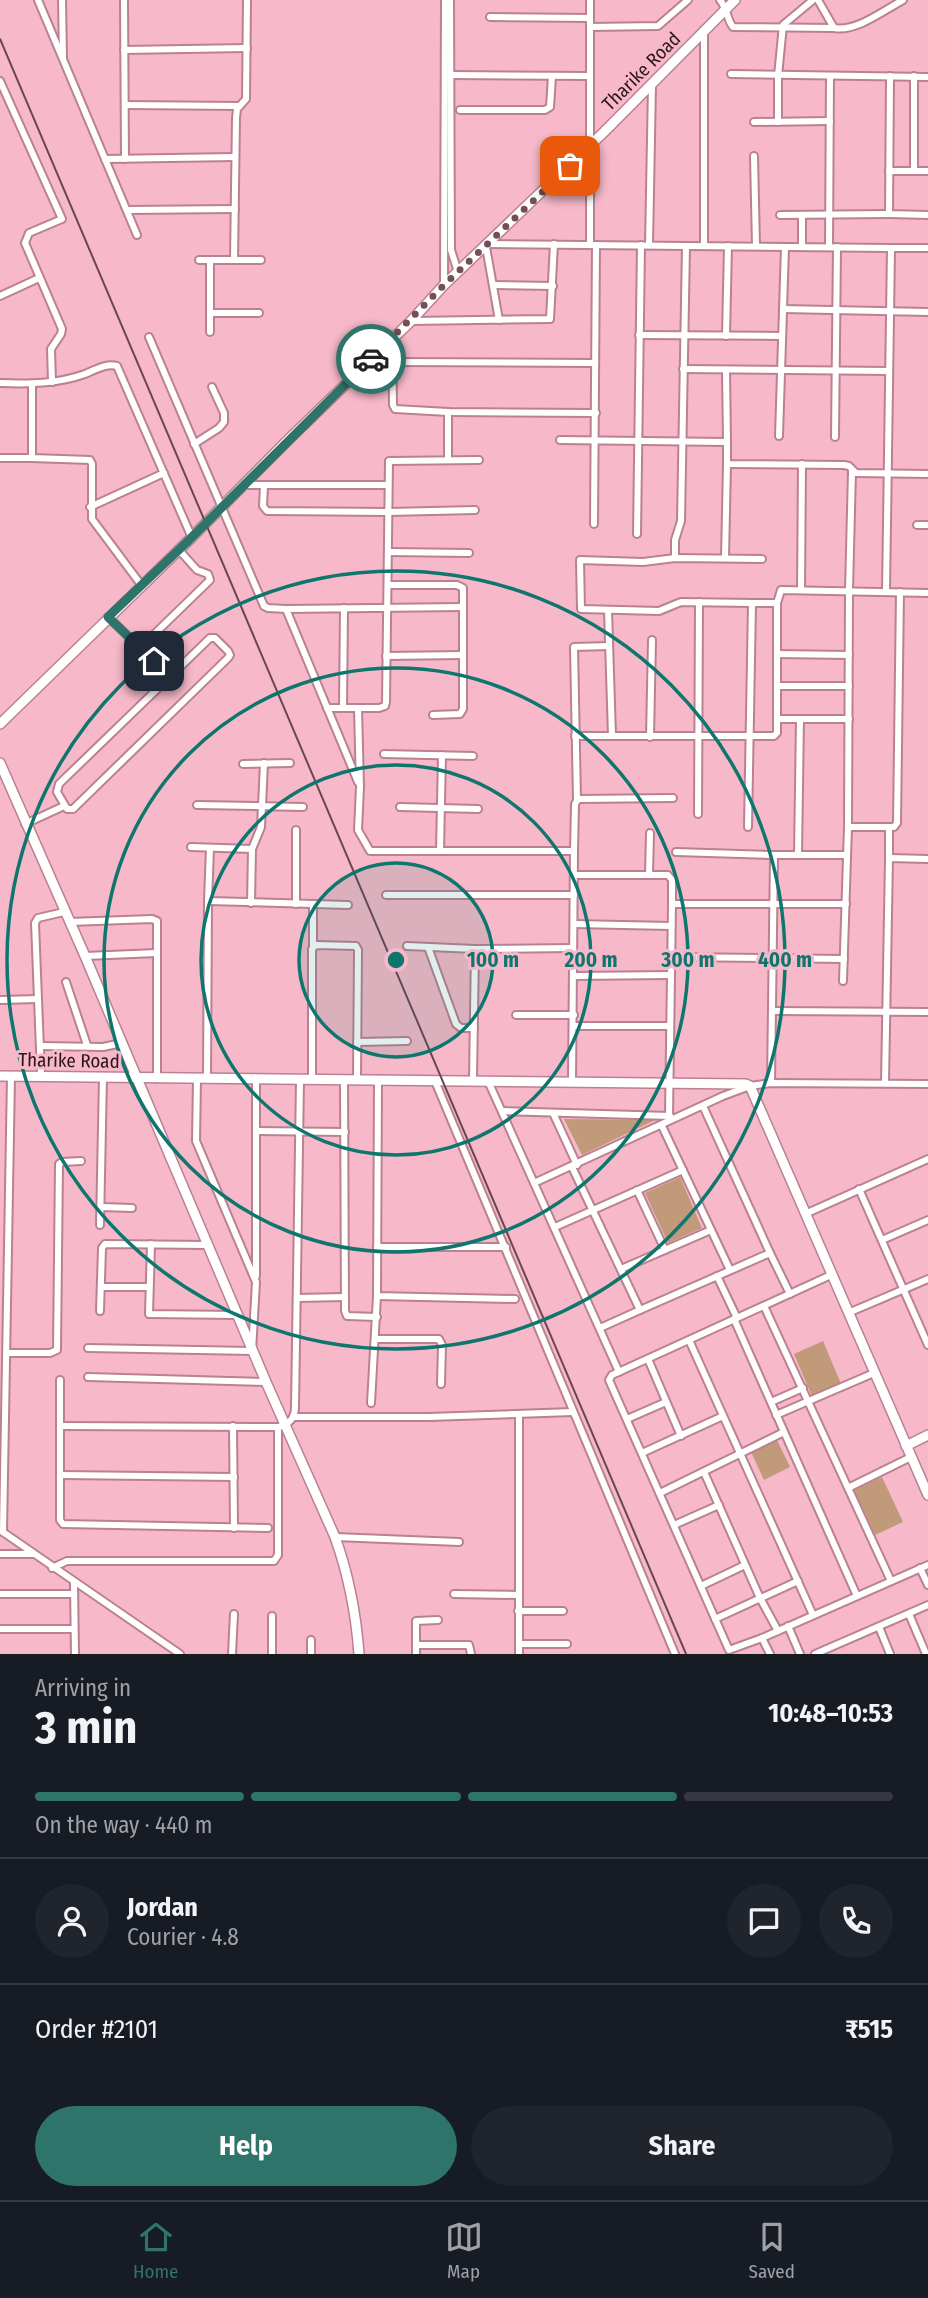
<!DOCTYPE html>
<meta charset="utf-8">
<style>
body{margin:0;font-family:"Fira Sans Condensed",sans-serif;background:#20242c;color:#f1f3f6;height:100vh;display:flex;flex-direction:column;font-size:26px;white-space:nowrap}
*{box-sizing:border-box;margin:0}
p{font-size:23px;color:#9ea1a6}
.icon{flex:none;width:38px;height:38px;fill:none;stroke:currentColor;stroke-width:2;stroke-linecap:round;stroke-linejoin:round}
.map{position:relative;height:1654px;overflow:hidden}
.drawer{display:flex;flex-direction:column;background:#171b24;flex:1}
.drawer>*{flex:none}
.pin{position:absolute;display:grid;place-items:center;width:60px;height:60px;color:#fff;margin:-30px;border-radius:14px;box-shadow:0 4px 10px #0006}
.courier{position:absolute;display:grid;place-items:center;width:70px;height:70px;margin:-35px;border:5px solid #2e746a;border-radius:50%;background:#fff;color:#222;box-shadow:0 2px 9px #0007}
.headline em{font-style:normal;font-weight:700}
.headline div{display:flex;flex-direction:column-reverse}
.headline{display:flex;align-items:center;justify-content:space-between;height:119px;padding:0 35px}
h1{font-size:46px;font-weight:700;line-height:52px}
.bar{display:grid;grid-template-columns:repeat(4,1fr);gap:10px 7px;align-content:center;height:84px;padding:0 35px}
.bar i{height:9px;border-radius:5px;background:#363941}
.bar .selected{background:#2e746a}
.bar p{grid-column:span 4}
.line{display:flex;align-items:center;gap:18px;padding:0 35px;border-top:2px solid #363941}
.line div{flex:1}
.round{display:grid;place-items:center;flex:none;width:74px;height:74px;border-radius:37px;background:#20242c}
.primary-button{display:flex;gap:14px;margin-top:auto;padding:14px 35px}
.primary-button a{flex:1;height:80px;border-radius:42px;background:#2e746a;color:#fff;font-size:28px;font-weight:700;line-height:80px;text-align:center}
.primary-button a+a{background:#20242c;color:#f1f3f6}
.tabs{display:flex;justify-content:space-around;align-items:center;height:98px;border-top:2px solid #363941;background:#171b24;font-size:19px;color:#9ea1a6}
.tabs a{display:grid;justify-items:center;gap:4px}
.tabs .selected{color:#2e746a}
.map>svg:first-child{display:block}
.green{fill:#c19a7a}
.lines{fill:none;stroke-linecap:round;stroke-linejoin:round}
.street-casing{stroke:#ba8190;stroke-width:10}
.secondary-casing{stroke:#ba8190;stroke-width:12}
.street{stroke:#fff;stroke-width:6}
.secondary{stroke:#fff;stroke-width:9}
.rail{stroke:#694750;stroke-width:2}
.done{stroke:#734f59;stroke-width:7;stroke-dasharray:0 12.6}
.route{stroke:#2e746a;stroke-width:9}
.ring{fill:none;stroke:#0f766e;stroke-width:3.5}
.labels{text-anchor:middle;stroke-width:6;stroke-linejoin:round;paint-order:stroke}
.street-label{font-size:19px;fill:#2c161c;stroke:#f7b9c9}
.centre{fill:#0f766e;stroke:#f7b9c9;stroke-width:3.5}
.ring-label{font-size:21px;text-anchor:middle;font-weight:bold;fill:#0f766e;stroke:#f7b9c9;stroke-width:6;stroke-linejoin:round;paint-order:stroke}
</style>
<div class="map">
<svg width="928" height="1654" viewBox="0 0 928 1654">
<rect width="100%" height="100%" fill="#f7b9c9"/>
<!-- green -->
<g class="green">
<path d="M564 1119 655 1120 582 1155Z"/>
<path d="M680 1177 702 1228 668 1243 645 1193Z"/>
<path d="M823 1341 842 1386 813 1399 794 1354Z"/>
<path d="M777 1440 790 1467 764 1480 751 1452Z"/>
<path d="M882 1477 903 1522 875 1535 854 1490Z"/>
</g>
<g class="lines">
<!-- street casing -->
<g class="street-casing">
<g id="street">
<path d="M38 0 137 235"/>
<path d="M62 0 63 58"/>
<path d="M124 0 125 159"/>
<path d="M450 0 451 250 458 272"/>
<path d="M590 0V245"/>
<path d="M720 0C727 8 727 20 733 27L834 28"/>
<path d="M818 0 834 28C856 32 883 11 903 0"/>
<path d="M490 17 590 18"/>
<path d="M590 27 658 26 688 0"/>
<path d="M704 33V246"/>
<path d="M124 50 247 48"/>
<path d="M731 74 928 77"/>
<path d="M450 75 590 76"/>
<path d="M890 76 889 214 928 215"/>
<path d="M0 81 62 219 29 233 25 243 62 329 61 334 51 349 52 382"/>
<path d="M125 105 239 106"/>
<path d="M460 110H545L550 107 552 76"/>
<path d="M754 122 830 121"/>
<path d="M778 122V76L783 25 813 0"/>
<path d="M754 156 756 246"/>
<path d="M105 159 235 157"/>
<path d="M889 171H928"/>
<path d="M914 171V76"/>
<path d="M127 210 235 209"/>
<path d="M780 215 889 214"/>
<path d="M802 215V247"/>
<path d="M490 244 891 248 886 592"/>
<path d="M649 245 652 85"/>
<path d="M486 247 499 320"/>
<path d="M829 247 830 76"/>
<path d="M891 248H928"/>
<path d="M199 260H261"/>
<path d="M210 260V332"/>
<path d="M234 260 236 118 237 109 246 99 247 0"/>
<path d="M444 285 445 0"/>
<path d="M493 285 553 286"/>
<path d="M0 296 39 278"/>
<path d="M783 309 928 312"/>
<path d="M210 313H259"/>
<path d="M411 321 550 319 554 244"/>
<path d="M639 335 782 336"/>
<path d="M726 336 728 246"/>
<path d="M149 337 264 606 268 608 286 609 463 607"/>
<path d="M392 339 393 405 395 409 448 412 596 413"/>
<path d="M392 362 594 363"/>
<path d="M683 369 889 371"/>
<path d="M726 370 727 442"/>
<path d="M0 383C29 384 57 384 85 374 95 370 106 363 117 366L192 538"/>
<path d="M32 384V458L90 460 92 464V519L142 586"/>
<path d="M448 412V459"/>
<path d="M779 436 785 247"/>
<path d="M835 437 837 247"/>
<path d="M560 440 727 442V464L844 465 849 466 856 473 928 474"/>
<path d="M194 444 219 428 224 422V413L212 387"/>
<path d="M0 458H32"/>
<path d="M243 485H388"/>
<path d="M264 486 263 506 267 511 389 512 475 510"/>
<path d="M90 507 164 473"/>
<path d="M594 524 596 245"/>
<path d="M917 525H928"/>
<path d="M637 534 641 245"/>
<path d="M388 552 469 553"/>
<path d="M675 558V540L681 521 686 246"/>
<path d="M725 558 727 464"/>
<path d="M388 585H457L463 588V709L460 714 433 715"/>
<path d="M801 590 802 464"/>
<path d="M752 603 681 602 659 611 581 609 580 560 643 562 675 558 762 559"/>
<path d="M286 609 358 782"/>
<path d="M608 610 612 736"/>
<path d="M108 617 154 661"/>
<path d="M210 638H215L228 651 230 655 228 658 73 809H67L57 792 59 784Z"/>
<path d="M140 648 210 580 208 574 197 570 179 550"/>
<path d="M777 654 849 655"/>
<path d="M386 656 463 655"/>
<path d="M777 686H849"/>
<path d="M327 708H379L385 706 386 702 389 461 479 460"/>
<path d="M343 708 344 608"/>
<path d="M358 708 360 787 358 830 370 851H574L575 804 578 799 673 798"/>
<path d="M777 719H849"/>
<path d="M575 736H774L777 733V603L781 590 928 593"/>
<path d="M650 737 652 640"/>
<path d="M384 754 473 756"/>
<path d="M243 764 290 763"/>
<path d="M577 800 574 647 609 646"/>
<path d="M197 805 303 807"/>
<path d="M400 807 478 809"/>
<path d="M698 814 699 602"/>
<path d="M25 824 64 806"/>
<path d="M748 827 752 603H777"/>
<path d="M848 827 849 590 852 471"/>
<path d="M889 827V858"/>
<path d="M191 847 252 849 251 903"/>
<path d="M210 848 208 901 348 905"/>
<path d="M252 849 261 827 264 763"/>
<path d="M440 851 442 755"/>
<path d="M676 852 774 855 771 1083"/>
<path d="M774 855H847"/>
<path d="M798 855 800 719"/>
<path d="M575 875H668L672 880V904"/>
<path d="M649 875 650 833"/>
<path d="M386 895H574"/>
<path d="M296 904V830"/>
<path d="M69 922 152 919 157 921V1079"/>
<path d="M574 924 671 926"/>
<path d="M313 946V904"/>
<path d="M407 946 475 949 573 948"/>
<path d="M428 947 456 1024 461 1028H474"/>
<path d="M85 956 157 953"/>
<path d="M670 957 844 959"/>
<path d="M573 976 670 975"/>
<path d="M843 981 848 827H894L897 823 900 592"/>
<path d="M66 982 87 1045"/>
<path d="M0 1000 38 999"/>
<path d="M772 1011 928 1012"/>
<path d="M516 1015H574"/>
<path d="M573 1026H670"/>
<path d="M357 1042 407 1041"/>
<path d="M40 1046 103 1047 122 1043"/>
<path d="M41 1075 35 923 38 918 64 912"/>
<path d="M207 1079 208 901"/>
<path d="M312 1079V949L316 945 356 946 358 950 357 1079"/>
<path d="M378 1079 377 1296 515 1299"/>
<path d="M344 1080 345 1311 347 1316 377 1317"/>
<path d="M435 1081 675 1654"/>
<path d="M473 1081 475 949"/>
<path d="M488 1081 534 1183"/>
<path d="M572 1082 574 851"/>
<path d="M885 1083 889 858 928 859"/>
<path d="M703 1106 770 1253"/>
<path d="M502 1111 670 1116"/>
<path d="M553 1113 577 1165"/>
<path d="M669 1116 672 904H846"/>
<path d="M662 1126 730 1270"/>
<path d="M256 1131 345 1132"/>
<path d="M572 1167 640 1310 770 1253 790 1294"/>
<path d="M859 1189 928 1345"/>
<path d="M637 1190 665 1250"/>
<path d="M101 1207 132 1208"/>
<path d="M805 1214 928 1159"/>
<path d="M100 1225 103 1077"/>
<path d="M555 1227 683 1170"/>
<path d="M882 1240 928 1220"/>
<path d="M151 1244 149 1314 237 1315"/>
<path d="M377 1247H506"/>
<path d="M621 1269 711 1230"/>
<path d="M831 1275 612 1375 609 1380 729 1650 762 1638 928 1565"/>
<path d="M256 1276V1079"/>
<path d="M717 1276 737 1318"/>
<path d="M101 1287H149"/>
<path d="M297 1298 344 1297"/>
<path d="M764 1306 891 1581"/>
<path d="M100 1311 102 1248 105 1244 207 1245"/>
<path d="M848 1313 928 1279"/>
<path d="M734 1319 857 1596"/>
<path d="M600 1328 640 1310"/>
<path d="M376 1339H439L442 1345 441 1384"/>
<path d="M689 1340 813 1615"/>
<path d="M88 1348 252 1351 256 1282 196 1141 197 1079"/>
<path d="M7 1353H50L57 1350 59 1164 62 1162 81 1161"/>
<path d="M648 1359 681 1436"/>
<path d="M619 1372 534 1183 723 1096 750 1086 771 1083 928 1084"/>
<path d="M88 1377 266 1382"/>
<path d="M60 1380V1520L63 1524 268 1528"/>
<path d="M771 1402 803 1388"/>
<path d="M371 1403 377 1296"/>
<path d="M776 1415 874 1373"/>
<path d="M293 1417H429L573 1412"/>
<path d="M627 1419 666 1402"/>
<path d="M61 1426 278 1427C289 1425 295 1418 295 1407L300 1080"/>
<path d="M233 1426 234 1528"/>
<path d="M642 1453 723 1416"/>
<path d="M704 1472 760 1598 778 1631"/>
<path d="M61 1475 234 1477"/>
<path d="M848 1488 911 1457"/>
<path d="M660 1493 784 1432"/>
<path d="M674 1525 719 1505"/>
<path d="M0 1530 180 1654"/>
<path d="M3 1532 11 1076"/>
<path d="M335 1537 459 1542"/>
<path d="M0 1554H33"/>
<path d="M52 1568 67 1561H274L278 1555V1427"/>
<path d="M920 1568 928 1585"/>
<path d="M74 1583 75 1654"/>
<path d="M701 1586 745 1565"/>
<path d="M0 1594H74"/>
<path d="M454 1594 518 1595"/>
<path d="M518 1611H563"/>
<path d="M909 1614 926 1654"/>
<path d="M715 1619 798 1581"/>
<path d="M788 1626 800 1654"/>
<path d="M879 1627 890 1654"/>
<path d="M0 1629H74"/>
<path d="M762 1638 770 1654"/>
<path d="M519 1644H567"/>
<path d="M416 1645H469L471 1654"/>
<path d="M232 1654 234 1614"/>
<path d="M272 1654V1616"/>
<path d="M311 1654V1640"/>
<path d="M416 1654V1621L438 1620"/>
<path d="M519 1654V1414"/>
<path d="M815 1654 928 1605"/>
</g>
</g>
<!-- secondary casing -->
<g class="secondary-casing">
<g id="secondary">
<path d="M0 724 187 542 286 442 411 321 444 285 604 132 735 0"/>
<path d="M0 763 85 956 266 1382 335 1537C349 1576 356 1613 359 1654"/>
<path d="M0 1076 746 1084 750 1086 928 1495"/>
<path d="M906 1446 928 1435"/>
</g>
</g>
<!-- street -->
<use href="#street" class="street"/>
<!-- secondary -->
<use href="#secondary" class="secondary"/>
<!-- rail -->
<path class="rail" d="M0 39 686 1654"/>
</g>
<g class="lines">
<!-- done -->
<path class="done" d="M371 359 444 285 570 166"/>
<!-- route -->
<path class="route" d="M154 661 108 617 187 542 371 359"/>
</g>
<!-- distance rings -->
<circle cx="396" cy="960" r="97" fill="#0f766e" fill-opacity=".12"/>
<g class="ring">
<circle cx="396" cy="960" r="97"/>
<circle cx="396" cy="960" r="195"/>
<circle cx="396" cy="960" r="292"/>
<circle cx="396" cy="960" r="389"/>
</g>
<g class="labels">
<!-- street labels -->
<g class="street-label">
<text transform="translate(641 71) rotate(-45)" y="7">Tharike Road</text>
<text transform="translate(69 1060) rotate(1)" y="7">Tharike Road</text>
</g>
</g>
<circle cx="396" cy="960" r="10" class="centre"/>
<g class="ring-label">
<text x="493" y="967">100 m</text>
<text x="591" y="967">200 m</text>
<text x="688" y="967">300 m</text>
<text x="785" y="967">400 m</text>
</g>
</svg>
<div class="pin" style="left:570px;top:166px;background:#ea580c"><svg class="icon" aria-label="bag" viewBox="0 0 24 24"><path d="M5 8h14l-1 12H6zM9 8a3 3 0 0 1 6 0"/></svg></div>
<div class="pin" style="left:154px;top:661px;background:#1f2937"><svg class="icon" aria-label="home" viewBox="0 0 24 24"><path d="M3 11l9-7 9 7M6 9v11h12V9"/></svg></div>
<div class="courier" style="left:371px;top:359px"><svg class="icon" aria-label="car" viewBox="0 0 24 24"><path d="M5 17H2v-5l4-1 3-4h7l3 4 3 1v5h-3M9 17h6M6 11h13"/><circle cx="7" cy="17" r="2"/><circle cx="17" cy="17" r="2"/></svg></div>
</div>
<section class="drawer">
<div class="headline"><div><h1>3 min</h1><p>Arriving in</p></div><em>10:48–10:53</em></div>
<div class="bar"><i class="selected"></i><i class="selected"></i><i class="selected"></i><i></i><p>On the way · 440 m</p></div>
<div class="line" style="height:126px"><a class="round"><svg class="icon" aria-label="person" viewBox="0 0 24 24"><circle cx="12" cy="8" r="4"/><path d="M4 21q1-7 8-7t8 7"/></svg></a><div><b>Jordan</b><p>Courier · 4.8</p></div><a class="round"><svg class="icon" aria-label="chat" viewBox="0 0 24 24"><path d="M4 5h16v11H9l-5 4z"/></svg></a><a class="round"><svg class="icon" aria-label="phone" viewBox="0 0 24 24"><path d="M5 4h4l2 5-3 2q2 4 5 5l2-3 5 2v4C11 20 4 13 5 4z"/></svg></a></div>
<div class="line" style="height:91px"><div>Order #2101</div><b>₹515</b></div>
<div class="primary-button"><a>Help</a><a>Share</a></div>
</section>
<nav class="tabs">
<a class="selected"><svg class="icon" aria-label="home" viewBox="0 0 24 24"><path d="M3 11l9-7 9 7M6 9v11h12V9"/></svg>Home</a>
<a><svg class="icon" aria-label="map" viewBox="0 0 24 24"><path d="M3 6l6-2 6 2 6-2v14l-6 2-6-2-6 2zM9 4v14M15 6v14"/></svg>Map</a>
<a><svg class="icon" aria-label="saved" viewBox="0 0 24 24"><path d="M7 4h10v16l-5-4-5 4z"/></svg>Saved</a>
</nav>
